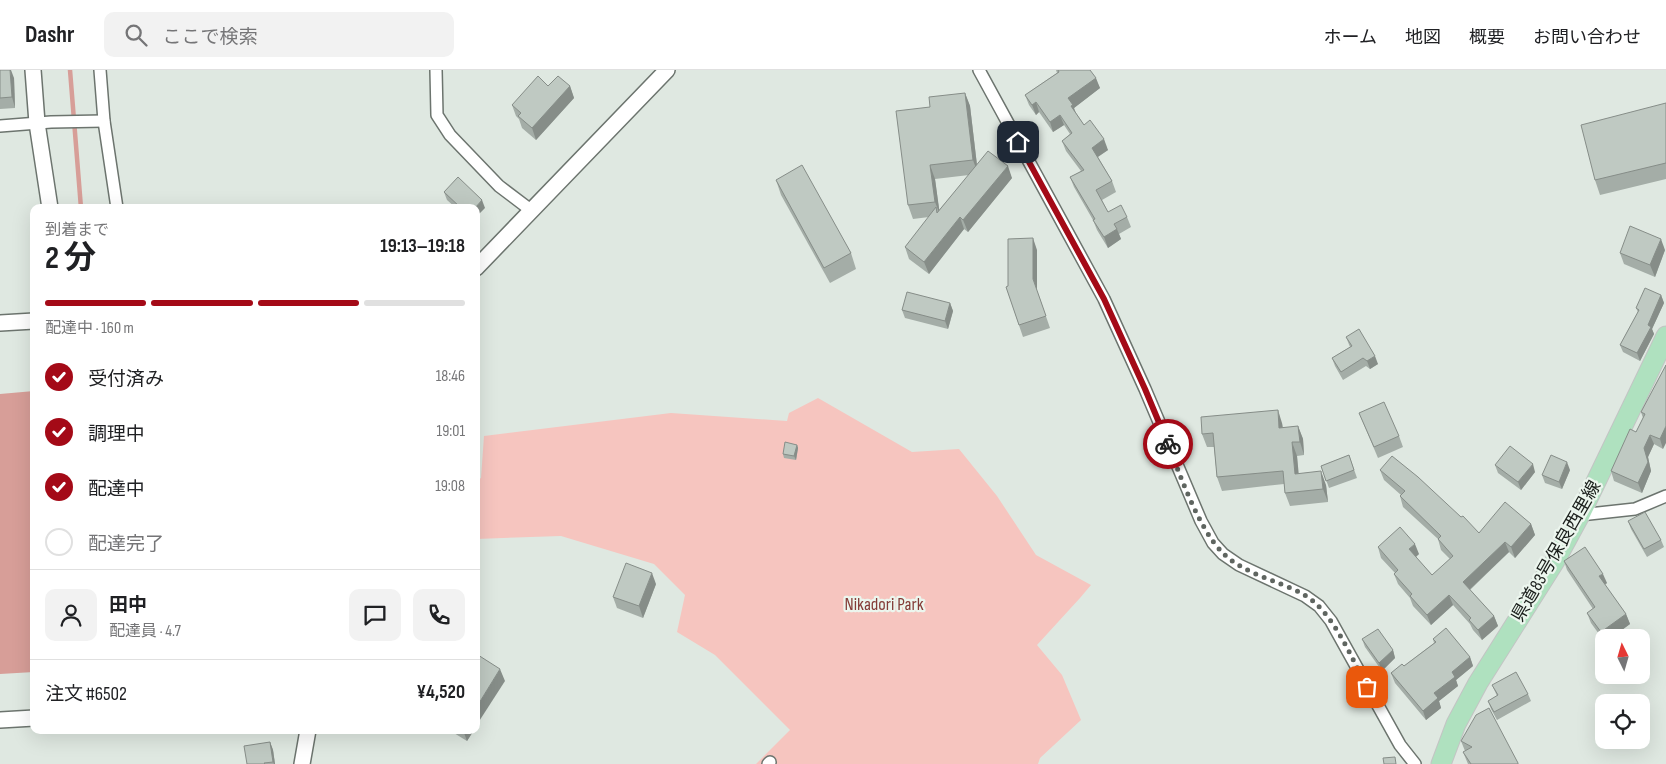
<!DOCTYPE html>
<html lang="ja">
<meta charset="utf-8">
<style>
body{margin:0;font-family:"Sofia Sans Condensed","Noto Sans JP",sans-serif;background:#f2f2f2;color:#202124;height:100vh;display:flex;flex-direction:column;font-size:19px;white-space:nowrap}
*{box-sizing:border-box;margin:0}
p{font-size:16px;color:#757577}
.icon{flex:none;width:28px;height:28px;fill:none;stroke:currentColor;stroke-width:2;stroke-linecap:round;stroke-linejoin:round}
.map{position:relative;flex:1;overflow:hidden}
.panel{position:absolute;left:30px;top:134px;width:450px;height:530px;display:flex;flex-direction:column;background:#fff;border-radius:10px;box-shadow:0 5px 20px #0002}
.panel>*{flex:none}
.needle{width:32px;rotate:355deg}
.controls{position:absolute;left:1595px;top:559px;display:grid;gap:10px}
.controls a{display:grid;place-items:center;width:55px;height:55px;border-radius:10px;background:#fff;box-shadow:0 5px 20px #0002;font-size:25px}
.pin{position:absolute;display:grid;place-items:center;width:42px;height:42px;color:#fff;margin:-21px;border-radius:10px;box-shadow:0 2px 8px #0006}
.courier{position:absolute;display:grid;place-items:center;width:50px;height:50px;margin:-25px;border:4px solid #a40a17;border-radius:50%;background:#fff;color:#222;box-shadow:0 1px 6px #0007}
.summary em{font-style:normal;font-weight:700}
.summary div{display:flex;flex-direction:column-reverse}
.summary{display:flex;align-items:center;justify-content:space-between;height:85px;padding:0 15px}
h1{font-size:32px;font-weight:700;line-height:38px}
.bar{display:grid;grid-template-columns:repeat(4,1fr);gap:8px 5px;align-content:center;height:60px;padding:0 15px}
.bar i{height:6px;border-radius:4px;background:#e0e0e0}
.bar .active{background:#a40a17}
.bar p{grid-column:span 4}
.line{display:flex;align-items:center;gap:12px;padding:0 15px;border-top:1px solid #e0e0e0}
.line div{flex:1}
.round{display:grid;place-items:center;flex:none;width:52px;height:52px;border-radius:10px;background:#f2f2f2}
ol{padding:0 15px;list-style:none}
li{display:flex;align-items:center;gap:15px;height:55px}
li p{margin-inline-start:auto}
li .icon{padding:5px;border-radius:50%;background:#a40a17;color:#fff;stroke-width:4}
li:last-child{color:#757577}
li i{width:28px;height:28px;border:2px solid #e0e0e0;border-radius:50%}
header{display:flex;align-items:center;gap:30px;box-sizing:border-box;height:70px;padding:0 25px;background:#fff;border-bottom:1px solid #e0e0e0}
header strong{font-size:24px}
nav{display:flex;gap:28px;margin-inline-start:auto;font-size:18px}
.search{width:350px;height:45px;background:#f2f2f2;display:flex;align-items:center;gap:12px;box-sizing:border-box;padding:0 18px;border-radius:10px;color:#757577;font-size:19px}
.map>svg:first-child{display:block}
.green{fill:#f6c5bf}
.water{fill:#d79e98}
.lines{fill:none;stroke-linecap:round;stroke-linejoin:round}
.stream{stroke:#d79e98;stroke-width:4.5}
.minor-casing{stroke:#6c746e;stroke-width:14}
.tertiary-casing{stroke:#6c746e;stroke-width:18}
.primary-casing{stroke:#c3c4c4;stroke-width:21}
.minor{stroke:#fff;stroke-width:11}
.tertiary{stroke:#fff;stroke-width:15}
.primary{stroke:#afe1bf;stroke-width:19}
.wall{fill:#a4ada7;fill-rule:evenodd}
.shaded-wall{fill:#868d88}
.building{fill:#bfc9c2;stroke:#868d88}
.done{stroke:#5f6560;stroke-width:5;stroke-dasharray:0 9}
.route{stroke:#a40a17;stroke-width:6}
.labels{text-anchor:middle;stroke-width:4.5;stroke-linejoin:round;paint-order:stroke}
.street-label{font-size:18px;fill:#1a1e1b;stroke:#ecf6ee}
.park-label{font-size:18px;fill:#843c37;stroke:#ecf6ee}
</style>
<header>
<strong>Dashr</strong>
<div class="search"><svg class="icon" aria-label="search" viewBox="0 0 24 24"><circle cx="10" cy="10" r="6"/><path d="M15 15l6 6"/></svg>ここで検索</div>
<nav><a>ホーム</a><a>地図</a><a>概要</a><a>お問い合わせ</a></nav>
</header>
<div class="map">
<svg width="1666" height="694" viewBox="0 0 1666 694">
<rect width="100%" height="100%" fill="#dfe8e1"/>
<!-- green -->
<path class="green" d="M818 328 912 382 959 379 997 426 1036 485 1091 515 1080 528 1037 575 1062 605 1081 650 1040 688 1038 694H756L790 660 715 585 677 562 685 525 654 494 561 466 476 469V411L481 408 484 366 671 343 787 351 789 343Z"/>
<!-- water -->
<path class="water" d="M34 321V602L0 604V324Z"/>
<g class="lines">
<!-- stream -->
<path class="stream" d="M70 0 81 138"/>
<!-- minor casing -->
<g class="minor-casing">
<g id="minor">
<path d="M100 0 104 51 117 138"/>
<path d="M436 0 437 45 450 65 499 116 532 141"/>
<path d="M979 0 1104 229 1145 319 1201 451 1213 473 1223 484 1239 495 1305 526 1319 536 1331 551 1400 675 1415 694"/>
<path d="M0 56 51 52 104 51"/>
<path d="M1580 445 1635 439 1666 426"/>
<path d="M768 694 770 692"/>
</g>
</g>
<!-- tertiary casing -->
<g class="tertiary-casing">
<g id="tertiary">
<path d="M33 0 37 53 50 138"/>
<path d="M476 198 667 0"/>
<path d="M0 253 34 251"/>
<path d="M0 650 34 648"/>
<path d="M302 694 308 660"/>
</g>
</g>
<!-- primary casing -->
<g class="primary-casing">
<path id="primary" d="M1441 694 1456 654 1478 613 1555 491 1580 445 1666 266"/>
</g>
<!-- minor -->
<use href="#minor" class="minor"/>
<!-- tertiary -->
<use href="#tertiary" class="tertiary"/>
<!-- primary -->
<use href="#primary" class="primary"/>
</g>
<!-- wall -->
<g class="wall">
<path d="M0 0 14 8 15 38 0 39Z"/>
<path d="M1056 0H1090L1100 18 1074 38 1076 43 1084 55 1108 80 1098 87 1112 111 1116 122 1102 130 1108 142 1127 147 1131 157 1119 164 1121 169 1108 178 1097 160 1093 150 1074 117 1070 107 1081 101 1066 81 1062 71 1070 64 1064 55 1053 62 1039 42 1036 45 1029 35 1025 25 1057 3Z"/>
<path d="M548 16H570L574 28 536 70 522 58 519 49 516 46 512 35Z"/>
<path d="M965 23 970 36 977 95 1012 108 968 162 964 159 929 204 909 189 905 177 929 147 913 149 908 135 930 37ZM969 105 939 140 935 109Z"/>
<path d="M1666 33V109L1600 125 1595 110Z"/>
<path d="M776 110 851 183 856 199 830 213 781 125Z"/>
<path d="M444 122 485 138H456L447 130Z"/>
<path d="M1037 180V221L1050 258 1023 267 1006 217 1008 216Z"/>
<path d="M1665 180 1655 207 1624 194 1620 183Z"/>
<path d="M1661 225 1664 233 1652 259 1654 264 1640 291 1623 282 1620 275 1638 242 1636 238Z"/>
<path d="M950 233 953 241 948 259 905 248 902 240Z"/>
<path d="M1346 267 1378 294 1370 299 1366 296 1343 310 1335 296 1332 288 1350 277Z"/>
<path d="M1666 295 1663 379 1654 374 1648 387 1651 401 1642 423 1614 411 1611 401 1636 362 1643 348 1641 342Z"/>
<path d="M1359 343 1399 366 1403 377 1378 388Z"/>
<path d="M1282 353 1283 358 1298 356 1303 369 1304 385 1297 386 1298 403 1326 415 1328 432 1290 436 1285 423 1284 414 1222 421 1217 407 1214 377H1207L1202 364Z"/>
<path d="M797 375 798 378 796 390 784 388 783 384Z"/>
<path d="M1349 385 1357 408 1329 418 1321 396Z"/>
<path d="M1495 395 1535 402 1521 420 1498 403Z"/>
<path d="M1380 400 1461 447 1479 463 1531 454 1535 465 1515 488 1509 482 1470 520 1494 546 1498 556 1482 570 1473 560 1470 554 1453 535 1431 555 1413 536 1410 528 1398 514 1394 504 1395 503 1381 488 1378 477 1419 484 1416 487 1432 505 1450 489 1441 480 1438 469 1403 437 1400 426 1401 425 1384 410Z"/>
<path d="M1570 400 1562 419 1545 413 1542 405Z"/>
<path d="M1628 451 1661 470 1664 477 1647 487 1631 459Z"/>
<path d="M1564 491 1607 513 1605 515 1626 544 1630 554 1611 568H1604V571L1591 553 1587 543 1593 539 1567 500Z"/>
<path d="M656 514 643 548 617 538 613 527Z"/>
<path d="M1362 569 1393 580 1395 588 1382 601 1365 577Z"/>
<path d="M1433 569 1470 587 1473 596 1456 610 1458 616 1439 631 1441 638 1426 650 1395 613 1391 603 1404 596 1434 573Z"/>
<path d="M1492 615 1528 624 1531 631 1497 650 1491 639 1488 631 1497 626Z"/>
<path d="M449 660H474L467 671Z"/>
<path d="M1461 671 1518 694H1468L1463 682 1465 681Z"/>
<path d="M270 672 273 680 275 694H247Z"/>
</g>
<!-- shaded-wall -->
<g class="shaded-wall">
<path d="M10 0H11L14 8 15 38 12 27Z"/>
<path d="M1096 8 1100 18 1074 38 1076 45 1074 46 1068 28Z"/>
<path d="M570 16 574 28 536 70 532 58Z"/>
<path d="M965 23 970 36 978 104 973 90Z"/>
<path d="M1036 32 1039 42 1036 45 1032 35Z"/>
<path d="M1060 45 1064 55 1053 62 1050 52Z"/>
<path d="M1104 69 1108 80 1096 88 1092 78Z"/>
<path d="M930 95 935 109 940 145 935 132Z"/>
<path d="M1008 96 1012 108 968 162 963 150Z"/>
<path d="M482 130 485 138 476 147V138H475Z"/>
<path d="M960 147 964 159 929 204 924 192Z"/>
<path d="M1117 159 1121 169 1108 178 1104 167Z"/>
<path d="M1033 168 1037 180V221L1050 258 1033 209Z"/>
<path d="M1661 169 1665 180 1655 207 1650 195Z"/>
<path d="M1661 225 1664 233 1652 259 1654 264 1640 291 1637 283 1648 255Z"/>
<path d="M950 233 953 241 948 259 945 251Z"/>
<path d="M1375 286 1378 294 1370 299 1367 291Z"/>
<path d="M1278 340 1282 353 1284 371 1279 358Z"/>
<path d="M1298 356 1303 369 1304 385 1300 372Z"/>
<path d="M1666 356V373L1663 379 1660 369Z"/>
<path d="M1650 365 1654 374 1648 387 1651 401 1642 423 1638 413 1644 378Z"/>
<path d="M1292 372 1297 386 1300 417 1295 404Z"/>
<path d="M797 375 798 378 796 390 794 386Z"/>
<path d="M1567 392 1570 400 1562 419 1559 412Z"/>
<path d="M1533 394 1535 402 1521 420 1518 412Z"/>
<path d="M1321 401 1326 415 1328 432 1323 419Z"/>
<path d="M1531 454 1535 465 1515 488 1511 477Z"/>
<path d="M1505 472 1509 482 1467 522 1463 512Z"/>
<path d="M1415 474 1419 484 1413 489 1409 479Z"/>
<path d="M652 503 656 514 643 548 639 536Z"/>
<path d="M1603 504 1607 513 1602 516 1599 506Z"/>
<path d="M1449 525 1453 535 1431 555 1427 545Z"/>
<path d="M1626 544 1630 554 1611 568H1604V570L1601 562Z"/>
<path d="M1494 546 1498 556 1482 570 1478 560Z"/>
<path d="M1393 580 1395 588 1382 601 1379 593Z"/>
<path d="M1470 587 1473 596 1456 610 1458 616 1439 631 1441 638 1426 650 1423 641 1434 623 1452 602Z"/>
<path d="M500 599 505 611 476 656V638Z"/>
<path d="M463 660H474L467 671Z"/>
<path d="M270 672 273 680 275 694H274L273 692Z"/>
</g>
<!-- building -->
<g class="building">
<path d="M0 0H10L12 27 0 28Z"/>
<path d="M1058 0H1090L1096 8 1068 28 1073 35 1071 36 1084 55 1090 50 1104 69 1092 78 1112 111 1096 120 1108 142 1121 135 1127 147 1114 154 1117 159 1104 167 1093 150 1095 149 1070 107 1084 100 1062 71 1072 63 1060 45 1050 52 1036 32 1032 35 1025 25 1059 2Z"/>
<path d="M538 6 548 16 558 6 570 16 532 58 518 46 521 43 512 35Z"/>
<path d="M965 23 973 90 930 95 935 132 908 135 896 41 930 37 929 27Z"/>
<path d="M1666 33V93L1595 110 1581 55Z"/>
<path d="M988 81 1008 96 963 150 960 147 924 192 905 177 936 137 937 143Z"/>
<path d="M802 95 851 183 824 198 776 110Z"/>
<path d="M458 107 482 130 475 138H461L444 122Z"/>
<path d="M1630 156 1661 169 1650 195 1620 183Z"/>
<path d="M1033 168V209L1046 246 1019 255 1006 217 1008 216V169Z"/>
<path d="M1645 218 1661 225 1648 255 1651 257 1637 283 1620 275 1639 240 1636 238Z"/>
<path d="M907 222 950 233 945 251 902 240Z"/>
<path d="M1359 259 1375 286 1367 291 1363 288 1341 302 1332 288 1352 276 1346 267Z"/>
<path d="M1666 295V356L1660 369 1650 365 1644 378 1648 392 1638 413 1611 401 1630 359 1636 362 1645 344 1641 342Z"/>
<path d="M1384 332 1399 366 1374 377 1359 343Z"/>
<path d="M1278 340 1279 358 1298 356 1300 372H1292L1295 404 1321 401 1323 419 1285 423 1283 401 1217 407 1213 363 1202 364 1201 347Z"/>
<path d="M785 372 797 375 794 386 783 384Z"/>
<path d="M1510 376 1533 394 1518 412 1495 395Z"/>
<path d="M1349 385 1354 400 1326 411 1321 396Z"/>
<path d="M1551 385 1567 392 1559 412 1542 405Z"/>
<path d="M1392 386 1418 407 1461 447 1463 446 1479 463 1505 432 1531 454 1511 477 1505 472 1463 512 1494 546 1478 560 1469 550 1471 548 1449 525 1427 545 1410 526 1412 524 1394 504 1398 500 1378 477 1400 457 1415 474 1409 479 1432 505 1453 486 1438 469 1441 466 1400 426 1405 421 1380 400Z"/>
<path d="M1645 442 1661 470 1644 479 1628 451Z"/>
<path d="M1585 477 1603 504 1599 506 1626 544 1601 562 1587 543 1595 537 1564 491Z"/>
<path d="M626 493 652 503 639 536 613 527Z"/>
<path d="M1446 558 1470 587 1452 602 1455 607 1434 623 1438 628 1423 641 1391 603 1402 594 1404 596 1436 572 1433 569Z"/>
<path d="M1378 559 1393 580 1379 593 1362 569Z"/>
<path d="M478 585 500 599 476 638V588Z"/>
<path d="M1516 602 1528 624 1494 642 1488 631 1498 625 1492 615Z"/>
<path d="M1489 638 1518 693V694H1471L1463 682 1472 677 1461 671 1476 645Z"/>
<path d="M270 672 273 692 264 693 265 694H247L244 676Z"/>
<path d="M1395 687 1396 694H1384L1383 688Z"/>
</g>
<g class="lines">
<!-- done -->
<path class="done" d="M1168 374C1180 405 1199 459 1222 482 1243 504 1277 510 1303 524 1333 541 1351 587 1367 617"/>
<!-- route -->
<path class="route" d="M1018 72 1104 229 1145 319 1168 374"/>
</g>
<g class="labels">
<!-- street labels -->
<g class="street-label">
<text transform="translate(1556 481) rotate(-60)" y="6">県道83号保良西里線</text>
</g>
<!-- park labels -->
<g class="park-label">
<text x="884" y="540">Nikadori Park</text>
</g>
</g>
</svg>
<div class="controls">
<a><svg class="needle" viewBox="-14 -14 28 28"><path d="M0-13l5 13h-10z" fill="#e53935"/><path d="M0 13l5-13h-10z" fill="#757577"/></svg></a>
<a><svg class="icon" aria-label="locate" viewBox="0 0 24 24"><circle cx="12" cy="12" r="6"/><path d="M12 2v4M12 18v4M2 12h4M18 12h4"/></svg></a>
</div>
<div class="pin" style="left:1367px;top:617px;background:#ea580c"><svg class="icon" aria-label="bag" viewBox="0 0 24 24"><path d="M5 8h14l-1 12H6zM9 8a3 3 0 0 1 6 0"/></svg></div>
<div class="pin" style="left:1018px;top:72px;background:#1f2937"><svg class="icon" aria-label="home" viewBox="0 0 24 24"><path d="M3 11l9-7 9 7M6 9v11h12V9"/></svg></div>
<div class="courier" style="left:1168px;top:374px"><svg class="icon" aria-label="bike" viewBox="0 0 24 24"><circle cx="6" cy="16" r="4"/><circle cx="18" cy="16" r="4"/><path d="M6 16l4-8h5l3 8M10 8l3 8H6M13 5h3"/></svg></div>
<section class="panel">
<div class="summary"><div><h1>2 分</h1><p>到着まで</p></div><em>19:13–19:18</em></div>
<div class="bar"><i class="active"></i><i class="active"></i><i class="active"></i><i></i><p>配達中 · 160 m</p></div>
<ol>
<li><svg class="icon" aria-label="check" viewBox="0 0 24 24"><path d="M5 12l5 5 9-10"/></svg>受付済み<p>18:46</p></li>
<li><svg class="icon" aria-label="check" viewBox="0 0 24 24"><path d="M5 12l5 5 9-10"/></svg>調理中<p>19:01</p></li>
<li><svg class="icon" aria-label="check" viewBox="0 0 24 24"><path d="M5 12l5 5 9-10"/></svg>配達中<p>19:08</p></li>
<li><i></i>配達完了</li>
</ol>
<div class="line" style="height:90px"><a class="round"><svg class="icon" aria-label="person" viewBox="0 0 24 24"><circle cx="12" cy="8" r="4"/><path d="M4 21q1-7 8-7t8 7"/></svg></a><div><b>田中</b><p>配達員 · 4.7</p></div><a class="round"><svg class="icon" aria-label="chat" viewBox="0 0 24 24"><path d="M4 5h16v11H9l-5 4z"/></svg></a><a class="round"><svg class="icon" aria-label="phone" viewBox="0 0 24 24"><path d="M5 4h4l2 5-3 2q2 4 5 5l2-3 5 2v4C11 20 4 13 5 4z"/></svg></a></div>
<div class="line" style="height:65px"><div>注文 #6502</div><b>¥4,520</b></div>
</section>
</div>
